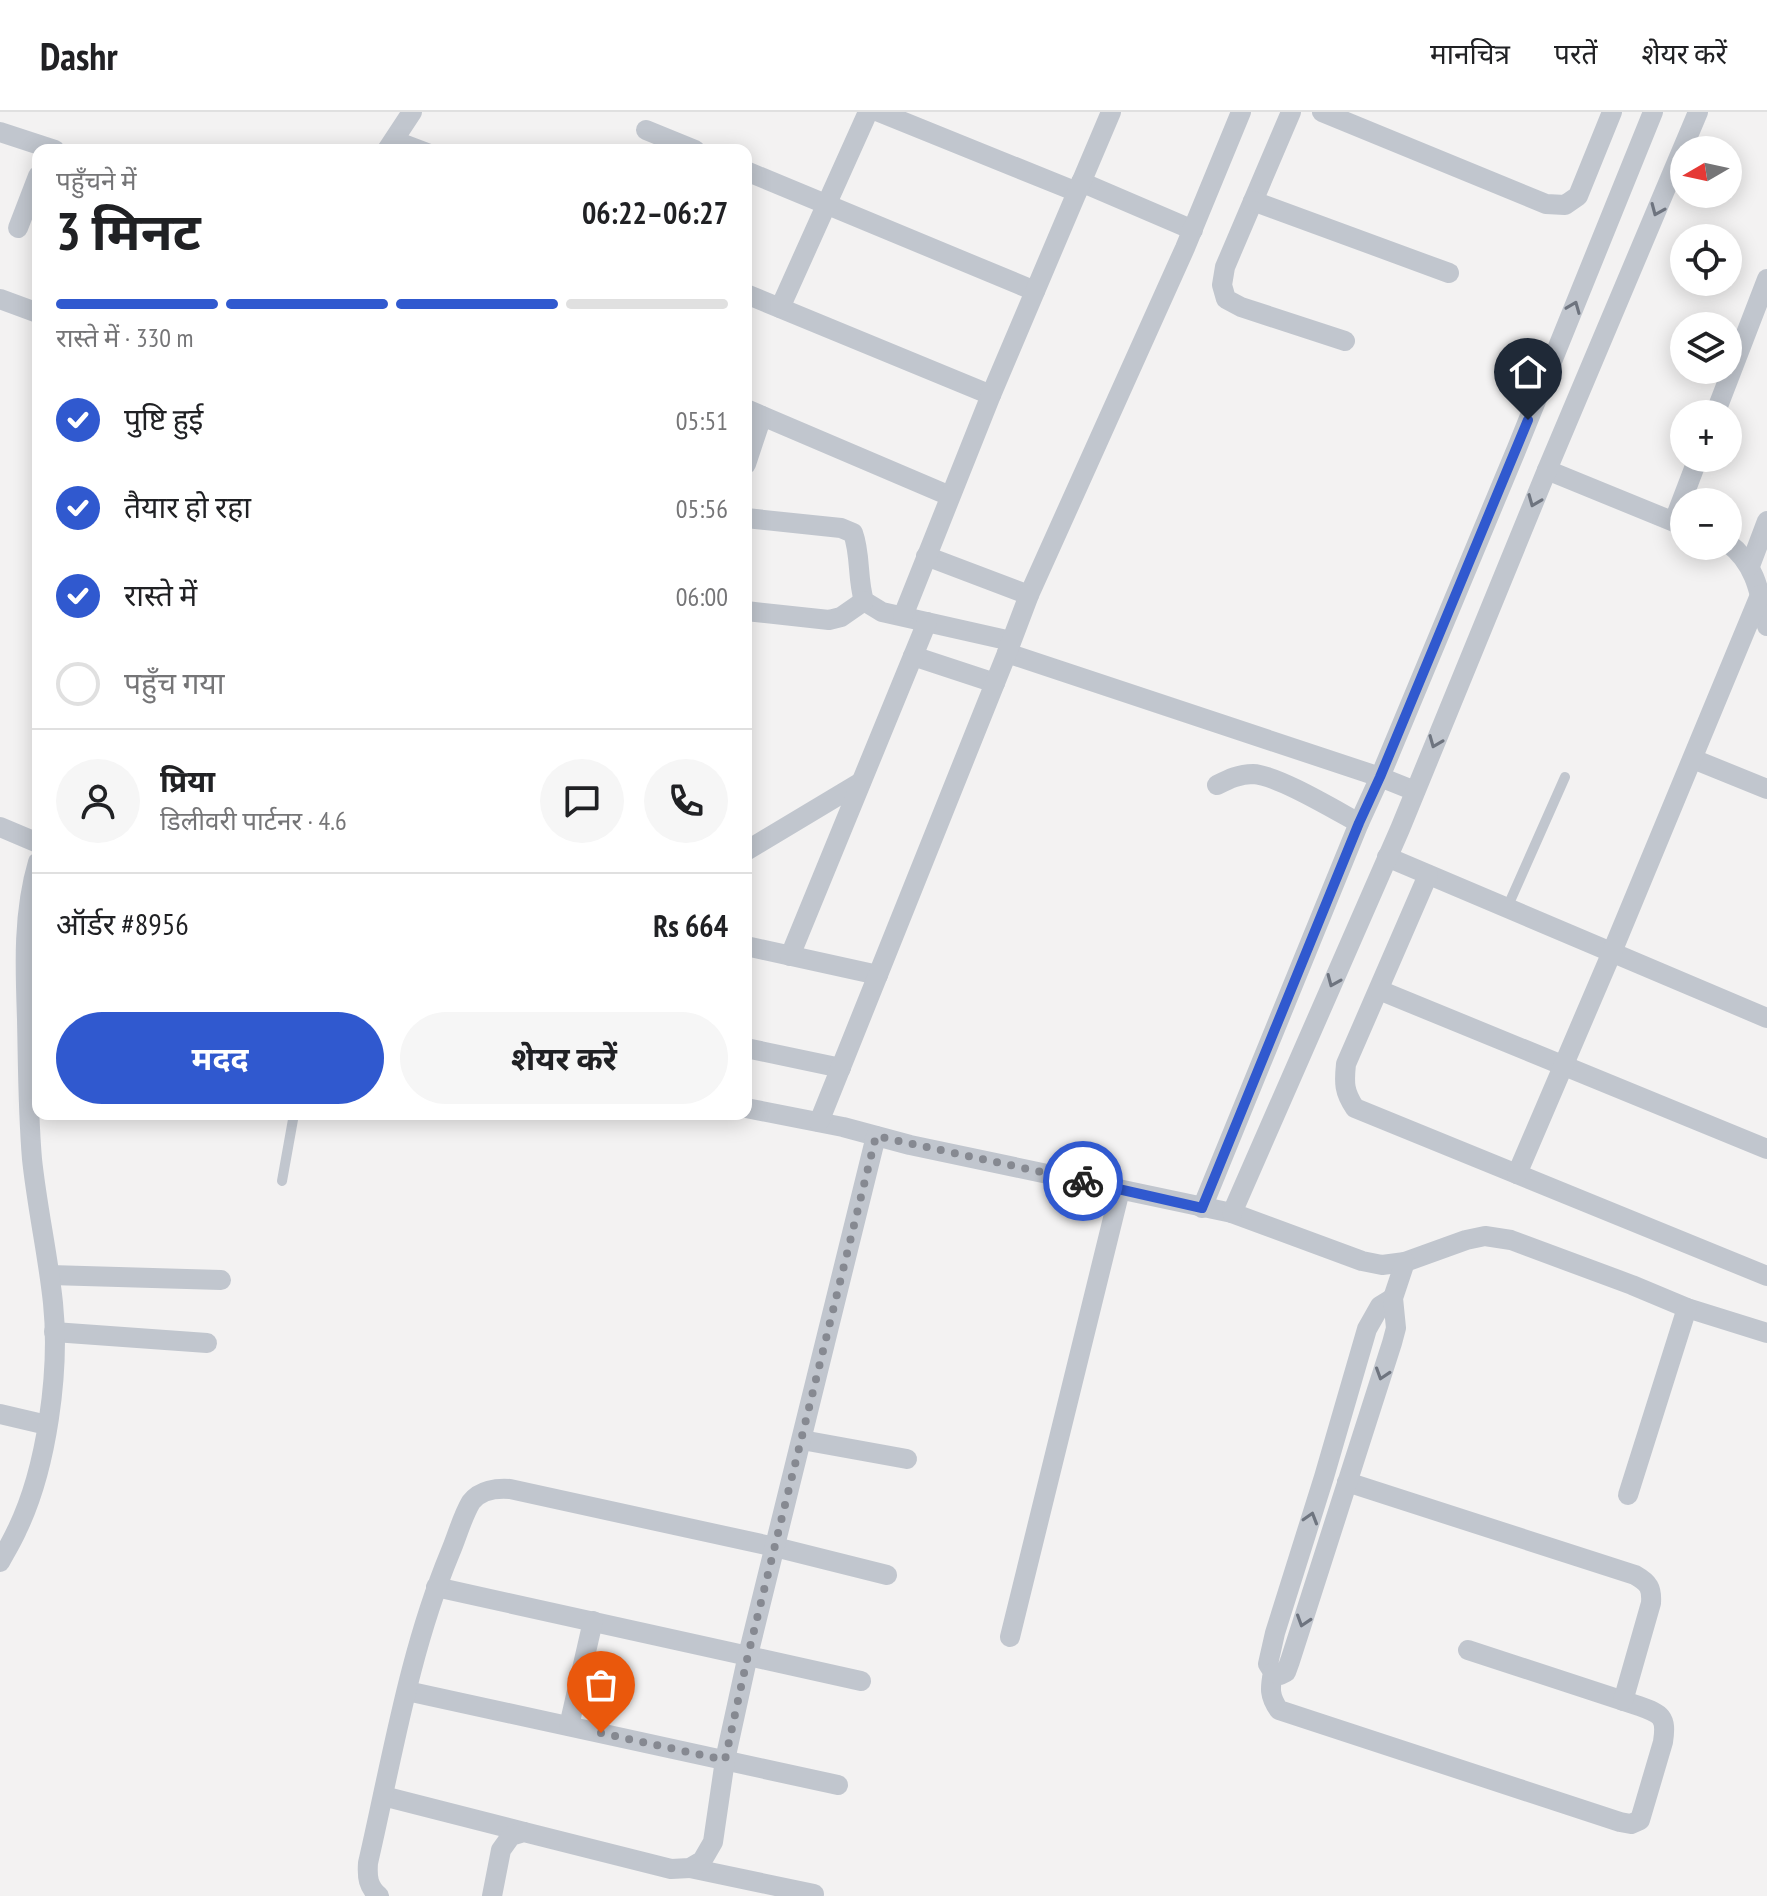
<!DOCTYPE html>
<html lang="hi">
<meta charset="utf-8">
<style>
body{margin:0;font-family:"PT Sans Narrow","Noto Sans Devanagari",sans-serif;background:#f6f6f6;color:#202124;height:100vh;display:flex;flex-direction:column;font-size:30px;white-space:nowrap}
*{box-sizing:border-box;margin:0}
p{font-size:26px;color:#757577}
.icon{flex:none;width:44px;height:44px;fill:none;stroke:currentColor;stroke-width:2;stroke-linecap:round;stroke-linejoin:round}
.map{position:relative;flex:1;overflow:hidden}
.sheet{position:absolute;left:32px;top:32px;width:720px;height:976px;display:flex;flex-direction:column;background:#fff;border-radius:16px;box-shadow:0 4px 20px #0003}
.sheet>*{flex:none}
.needle{width:52px;rotate:261deg}
.tools{position:absolute;left:1670px;top:24px;display:grid;gap:16px}
.tools a{display:grid;place-items:center;width:72px;height:72px;border-radius:50%;background:#fff;box-shadow:0 4px 20px #0003;font-size:40px}
.pin{position:absolute;display:grid;place-items:center;width:68px;height:68px;color:#fff;margin:-82px -34px;border-radius:50% 50% 50% 0;rotate:-45deg;box-shadow:0 0 8px #0007}
.pin .icon{rotate:45deg}
.courier{position:absolute;display:grid;place-items:center;width:80px;height:80px;margin:-40px;border:6px solid #3059cf;border-radius:50%;background:#fff;color:#222;box-shadow:0 2px 10px #0007}
.headline em{font-style:normal;font-weight:700}
.headline div{display:flex;flex-direction:column-reverse}
.headline{display:flex;align-items:center;justify-content:space-between;height:136px;padding:0 24px}
h1{font-size:52px;font-weight:700;line-height:60px}
.bar{display:grid;grid-template-columns:repeat(4,1fr);gap:12px 8px;align-content:center;height:96px;padding:0 24px}
.bar i{height:10px;border-radius:6px;background:#e0e0e0}
.bar .on{background:#3059cf}
.bar p{grid-column:span 4}
.line{display:flex;align-items:center;gap:20px;padding:0 24px;border-top:2px solid #e0e0e0}
.line div{flex:1}
.round{display:grid;place-items:center;flex:none;width:84px;height:84px;border-radius:42px;background:#f6f6f6}
ol{padding:0 24px;list-style:none}
li{display:flex;align-items:center;gap:24px;height:88px}
li p{margin-inline-start:auto}
li .icon{padding:8px;border-radius:50%;background:#3059cf;color:#fff;stroke-width:4}
li:last-child{color:#757577}
li i{width:44px;height:44px;border:4px solid #e0e0e0;border-radius:50%}
.cta{display:flex;gap:16px;margin-top:auto;padding:16px 24px}
.cta a{flex:1;height:92px;border-radius:48px;background:#3059cf;color:#fff;font-size:32px;font-weight:700;line-height:92px;text-align:center}
.cta a+a{background:#f6f6f6;color:#202124}
header{display:flex;align-items:center;gap:48px;box-sizing:border-box;height:112px;padding:0 40px;background:#fff;border-bottom:2px solid #e0e0e0}
header strong{font-size:38px}
nav{display:flex;gap:44px;margin-inline-start:auto;font-size:28px}
.map>svg:first-child{display:block}
.lines{fill:none;stroke-linecap:round;stroke-linejoin:round}
.service{stroke:#c1c6ce;stroke-width:10}
.minor{stroke:#c1c6ce;stroke-width:20}
.oneway{stroke:#6e747f}
.done{stroke:#868991;stroke-width:8;stroke-dasharray:0 14.4}
.route{stroke:#3059cf;stroke-width:10}
</style>
<header>
<strong>Dashr</strong>
<nav><a>मानचित्र</a><a>परतें</a><a>शेयर करें</a></nav>
</header>
<div class="map">
<svg width="1767" height="1784" viewBox="0 0 1767 1784">
<rect width="100%" height="100%" fill="#f3f2f2"/>
<g class="lines">
<!-- service -->
<g class="service">
<path d="M396 24 433 38"/>
<path d="M1507 796 1565 665"/>
<path d="M282 1069 294 1002"/>
</g>
<!-- minor -->
<g class="minor">
<path d="M879 0 1077 80"/>
<path d="M1291 0 1225 155 1222 173 1226 187 1241 195 1345 229"/>
<path d="M1322 0 1546 92 1565 93 1578 84 1612 0"/>
<path d="M646 18 695 38"/>
<path d="M0 20 55 38"/>
<path d="M387 38 412 0"/>
<path d="M746 59 1035 179"/>
<path d="M1081 70 1193 118"/>
<path d="M1253 89 1449 161"/>
<path d="M18 116 38 64"/>
<path d="M746 182 991 283"/>
<path d="M0 187 38 201"/>
<path d="M780 196 868 0"/>
<path d="M746 297 950 384"/>
<path d="M1715 302 1767 167"/>
<path d="M746 352 762 304"/>
<path d="M1547 358 1684 414"/>
<path d="M746 406 841 416 853 421C861 443 857 466 864 489L882 500 1011 529"/>
<path d="M1674 409 1698 346"/>
<path d="M1728 431C1756 452 1760 482 1767 514"/>
<path d="M926 444 1029 483"/>
<path d="M1750 454 1767 409"/>
<path d="M746 499 829 508 841 505 864 489"/>
<path d="M903 504 991 283 1111 0"/>
<path d="M1007 541 1380 665 1415 679"/>
<path d="M913 544 995 571"/>
<path d="M1693 647 1767 677"/>
<path d="M1217 673C1229 667 1239 662 1253 662 1277 663 1335 698 1359 711"/>
<path d="M0 715 38 731"/>
<path d="M746 739 861 670"/>
<path d="M1387 745 1767 906"/>
<path d="M1428 763 1346 952C1344 971 1344 980 1355 996L1767 1164"/>
<path d="M746 834 878 863"/>
<path d="M790 844 927 510"/>
<path d="M1379 878 1767 1037"/>
<path d="M746 936 841 956"/>
<path d="M746 996 843 1015 910 1033 1232 1101 1362 1149 1382 1153 1405 1150 1466 1128 1485 1124 1511 1128 1632 1173 1687 1196 1767 1221"/>
<path d="M819 1010 1007 541 1029 483 1185 136 1241 0"/>
<path d="M1517 1062 1612 840 1760 483"/>
<path d="M1202 1096 1359 711 1380 665 1517 336 1653 0"/>
<path d="M1232 1101 1400 717 1547 358 1698 0"/>
<path d="M50 1163 221 1168"/>
<path d="M1393 1186 1380 1194 1367 1217 1324 1365 1275 1521 1268 1552 1273 1560C1270 1576 1269 1584 1279 1598L1620 1710 1631 1712 1640 1708 1663 1630C1667 1604 1661 1602 1639 1594L1468 1538"/>
<path d="M54 1220 207 1231"/>
<path d="M0 1302 47 1313"/>
<path d="M802 1328 907 1347"/>
<path d="M1347 1370 1635 1463C1649 1471 1652 1476 1651 1491L1623 1589"/>
<path d="M1628 1383 1687 1196"/>
<path d="M0 1450C6 1439 12 1429 17 1418 47 1356 60 1259 53 1191 48 1143 37 1095 32 1047 28 1000 28 953 27 907 25 854 23 800 38 750"/>
<path d="M436 1475 861 1569"/>
<path d="M1010 1525 1120 1078"/>
<path d="M1273 1560 1280 1563 1286 1560 1290 1549 1392 1231 1396 1216 1393 1186 1405 1150"/>
<path d="M407 1579 838 1673"/>
<path d="M569 1614 593 1509"/>
<path d="M383 1684 524 1720"/>
<path d="M690 1756 814 1782"/>
<path d="M379 1784C368 1775 367 1765 368 1751 392 1647 409 1540 450 1441 457 1425 462 1405 471 1390 480 1378 497 1376 510 1377L775 1435 887 1463"/>
<path d="M492 1784 501 1738 511 1724 524 1720 671 1757 690 1756 702 1749 713 1730 725 1648 748 1543 876 1024"/>
</g>
</g>
<!-- one-way arrows -->
<defs><path id="oneway-chevron" d="M-2-3.5L2.5 0L-2 3.5" fill="none" stroke-width="1.6" stroke-linecap="round" stroke-linejoin="round" transform="scale(2)"/></defs>
<g class="oneway">
<use href="#oneway-chevron" transform="translate(1657 98) rotate(113)"/>
<use href="#oneway-chevron" transform="translate(1574 195) rotate(-68)"/>
<use href="#oneway-chevron" transform="translate(1534 389) rotate(112)"/>
<use href="#oneway-chevron" transform="translate(1435 630) rotate(112)"/>
<use href="#oneway-chevron" transform="translate(1333 869) rotate(113)"/>
<use href="#oneway-chevron" transform="translate(1382 1262) rotate(108)"/>
<use href="#oneway-chevron" transform="translate(1311 1406) rotate(-73)"/>
<use href="#oneway-chevron" transform="translate(1303 1509) rotate(108)"/>
</g>
<g class="lines">
<!-- done -->
<path class="done" d="M601 1621 725 1648 748 1543 876 1024 1083 1069"/>
<!-- route -->
<path class="route" d="M1083 1069 1202 1096 1359 711 1380 665 1528 308"/>
</g>
</svg>
<div class="tools">
<a><svg class="needle" viewBox="-14 -14 28 28"><path d="M0-13l5 13h-10z" fill="#e53935"/><path d="M0 13l5-13h-10z" fill="#757577"/></svg></a>
<a><svg class="icon" aria-label="locate" viewBox="0 0 24 24"><circle cx="12" cy="12" r="6"/><path d="M12 2v4M12 18v4M2 12h4M18 12h4"/></svg></a>
<a><svg class="icon" aria-label="layers" viewBox="0 0 24 24"><path d="M12 4l9 5-9 5-9-5zM3 14l9 5 9-5"/></svg></a>
<a>+</a>
<a>−</a>
</div>
<div class="pin" style="left:601px;top:1621px;background:#ea580c"><svg class="icon" aria-label="bag" viewBox="0 0 24 24"><path d="M5 8h14l-1 12H6zM9 8a3 3 0 0 1 6 0"/></svg></div>
<div class="pin" style="left:1528px;top:308px;background:#1f2937"><svg class="icon" aria-label="home" viewBox="0 0 24 24"><path d="M3 11l9-7 9 7M6 9v11h12V9"/></svg></div>
<div class="courier" style="left:1083px;top:1069px"><svg class="icon" aria-label="bike" viewBox="0 0 24 24"><circle cx="6" cy="16" r="4"/><circle cx="18" cy="16" r="4"/><path d="M6 16l4-8h5l3 8M10 8l3 8H6M13 5h3"/></svg></div>
<section class="sheet">
<div class="headline"><div><h1>3 मिनट</h1><p>पहुँचने में</p></div><em>06:22–06:27</em></div>
<div class="bar"><i class="on"></i><i class="on"></i><i class="on"></i><i></i><p>रास्ते में · 330 m</p></div>
<ol>
<li><svg class="icon" aria-label="check" viewBox="0 0 24 24"><path d="M5 12l5 5 9-10"/></svg>पुष्टि हुई<p>05:51</p></li>
<li><svg class="icon" aria-label="check" viewBox="0 0 24 24"><path d="M5 12l5 5 9-10"/></svg>तैयार हो रहा<p>05:56</p></li>
<li><svg class="icon" aria-label="check" viewBox="0 0 24 24"><path d="M5 12l5 5 9-10"/></svg>रास्ते में<p>06:00</p></li>
<li><i></i>पहुँच गया</li>
</ol>
<div class="line" style="height:144px"><a class="round"><svg class="icon" aria-label="person" viewBox="0 0 24 24"><circle cx="12" cy="8" r="4"/><path d="M4 21q1-7 8-7t8 7"/></svg></a><div><b>प्रिया</b><p>डिलीवरी पार्टनर · 4.6</p></div><a class="round"><svg class="icon" aria-label="chat" viewBox="0 0 24 24"><path d="M4 5h16v11H9l-5 4z"/></svg></a><a class="round"><svg class="icon" aria-label="phone" viewBox="0 0 24 24"><path d="M5 4h4l2 5-3 2q2 4 5 5l2-3 5 2v4C11 20 4 13 5 4z"/></svg></a></div>
<div class="line" style="height:104px"><div>ऑर्डर #8956</div><b>Rs 664</b></div>
<div class="cta"><a>मदद</a><a>शेयर करें</a></div>
</section>
</div>
